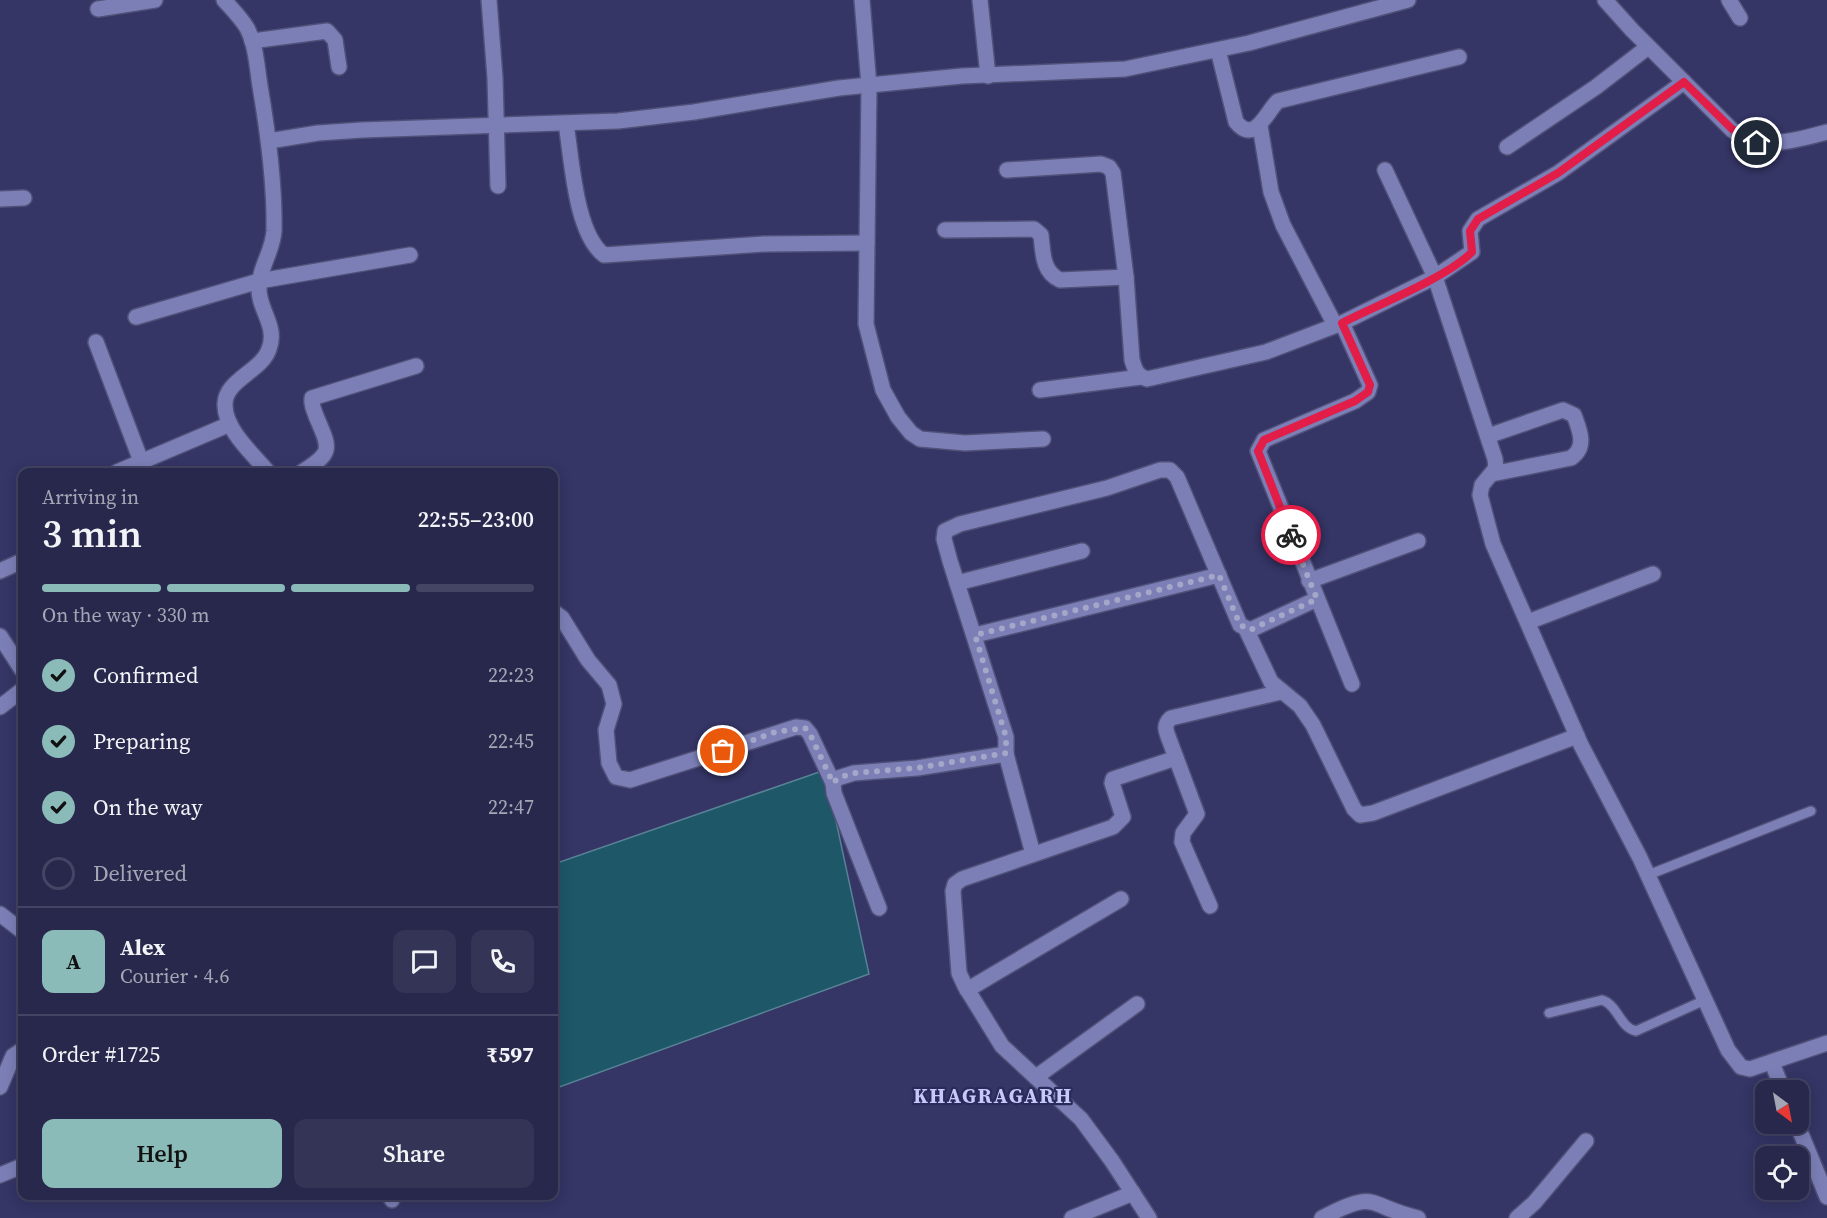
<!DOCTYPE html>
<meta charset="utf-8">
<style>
body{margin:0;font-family:"Source Serif 4",serif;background:#343456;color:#f1f3f6;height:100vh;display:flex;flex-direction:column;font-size:22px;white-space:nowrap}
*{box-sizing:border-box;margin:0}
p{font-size:20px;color:#a5a6b5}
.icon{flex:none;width:33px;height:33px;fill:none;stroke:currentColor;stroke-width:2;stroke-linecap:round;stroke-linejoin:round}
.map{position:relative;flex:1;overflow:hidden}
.drawer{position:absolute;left:18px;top:468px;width:540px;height:732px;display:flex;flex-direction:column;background:#28284c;border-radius:12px;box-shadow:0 3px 15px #0003,0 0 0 2px #444464}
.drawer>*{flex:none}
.needle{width:39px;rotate:148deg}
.tools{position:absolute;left:1755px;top:1080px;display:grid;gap:12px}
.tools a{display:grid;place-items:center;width:54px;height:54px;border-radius:12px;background:#28284c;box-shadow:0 3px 15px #0003,0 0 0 2px #444464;font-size:30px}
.pin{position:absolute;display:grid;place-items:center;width:51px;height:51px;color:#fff;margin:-26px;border:3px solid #fff;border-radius:50%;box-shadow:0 2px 6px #0007}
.courier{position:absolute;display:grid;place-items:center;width:60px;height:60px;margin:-30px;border:4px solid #e11d48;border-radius:50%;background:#fff;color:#222;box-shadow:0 2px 8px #0007}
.summary em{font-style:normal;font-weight:600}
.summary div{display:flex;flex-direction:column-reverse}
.summary{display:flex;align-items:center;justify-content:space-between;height:102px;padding:0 24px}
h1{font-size:39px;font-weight:600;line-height:45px}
.bar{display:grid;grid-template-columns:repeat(4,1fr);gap:9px 6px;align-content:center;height:72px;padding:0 24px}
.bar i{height:8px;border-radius:4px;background:#444464}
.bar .current{background:#8bbbb9}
.bar p{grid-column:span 4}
.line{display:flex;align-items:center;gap:15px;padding:0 24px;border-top:2px solid #444464}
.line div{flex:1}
.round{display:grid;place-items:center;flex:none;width:63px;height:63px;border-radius:12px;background:#343456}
ol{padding:0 24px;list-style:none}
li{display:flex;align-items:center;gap:18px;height:66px}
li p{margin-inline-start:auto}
li .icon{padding:6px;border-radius:50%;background:#8bbbb9;color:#111;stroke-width:4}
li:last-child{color:#a5a6b5}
li i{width:33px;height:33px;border:3px solid #444464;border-radius:50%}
.button{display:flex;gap:12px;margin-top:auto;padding:12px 24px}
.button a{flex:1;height:69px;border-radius:12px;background:#8bbbb9;color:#111;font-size:24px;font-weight:600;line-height:69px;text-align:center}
.button a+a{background:#343456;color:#f1f3f6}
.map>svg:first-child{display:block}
.water{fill:#1d5768;stroke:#588295;stroke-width:1.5}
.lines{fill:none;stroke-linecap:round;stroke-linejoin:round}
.service-casing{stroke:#505078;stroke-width:12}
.minor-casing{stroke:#505078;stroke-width:18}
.service{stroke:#7b7fb6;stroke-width:9}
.minor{stroke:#7b7fb6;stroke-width:15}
.done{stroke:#a5a7c8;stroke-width:6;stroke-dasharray:0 10.8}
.route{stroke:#e11d48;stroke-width:8}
.labels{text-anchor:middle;stroke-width:4.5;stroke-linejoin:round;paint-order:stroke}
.district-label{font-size:21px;font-weight:bold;letter-spacing:1.5px;fill:#c6cafa;stroke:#2b2b5b}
</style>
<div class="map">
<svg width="1827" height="1218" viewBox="0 0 1827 1218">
<rect width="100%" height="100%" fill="#353566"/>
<!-- water -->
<path class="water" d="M825 770 869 974 554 1089V864Z"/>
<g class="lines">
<!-- service casing -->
<g class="service-casing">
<g id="service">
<path d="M1648 875 1811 811"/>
<path d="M1549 1013 1602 1000C1618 1005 1620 1028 1636 1031L1705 1000"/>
</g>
</g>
<!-- minor casing -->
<g class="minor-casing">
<g id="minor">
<path d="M224 0C232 9 241 18 247 28 256 45 257 67 260 86 268 133 275 183 274 231 273 251 259 268 259 288 258 309 278 326 269 349 262 371 225 380 225 404 224 429 253 454 268 472"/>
<path d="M489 0 495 78 498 186"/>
<path d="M862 0 869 86 866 324 883 390 898 417 911 433 920 439 965 443 1043 439"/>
<path d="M980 0 988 76"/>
<path d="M1605 0 1632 30 1732 130C1762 151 1794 141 1827 132"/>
<path d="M1729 0 1740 18"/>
<path d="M98 9 155 0"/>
<path d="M252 41 327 31 335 40 339 67"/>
<path d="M1218 50 1236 122C1255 145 1266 112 1278 101L1459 57"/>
<path d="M566 124C572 159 575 233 604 255L764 244 867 243"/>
<path d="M1260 126 1271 192 1283 225 1335 325"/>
<path d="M269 141 318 133 362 130 618 121 694 112 839 88 962 76 1125 69 1249 43 1408 0"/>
<path d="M1507 147 1596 87 1648 47"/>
<path d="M1007 170 1101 164 1109 167 1113 173 1126 277 1132 360C1135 370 1137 376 1147 379L1266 352 1342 323 1435 277 1472 252 1470 231 1478 219 1558 173 1684 82"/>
<path d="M1385 170 1435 277 1495 459 1496 468 1482 485 1480 495 1493 544 1581 745 1640 858 1728 1050 1741 1067 1750 1069 1827 1043"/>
<path d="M0 199 24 198"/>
<path d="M945 230 1034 229 1041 235C1043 252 1042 272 1060 280L1126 277"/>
<path d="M136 317 259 281 410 255"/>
<path d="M1342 323 1370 385 1368 392 1355 401 1264 440 1258 451 1352 684"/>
<path d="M96 342 141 461"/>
<path d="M1040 390 1141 377"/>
<path d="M1488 436 1563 410 1574 415C1580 431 1587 447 1571 458L1492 474"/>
<path d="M117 472 230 424"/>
<path d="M302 472C334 452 330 449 316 416 314 410 311 405 312 398L416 366"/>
<path d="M0 571 22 561"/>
<path d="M1309 581 1418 541"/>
<path d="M957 583 1082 551"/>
<path d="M554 612 562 618 588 660 609 685 614 704 606 730 609 763 616 777 630 780 796 727 805 728 810 734 833 783"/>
<path d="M1528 622 1653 574"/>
<path d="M1246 629 1271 682 1300 706 1313 725 1354 809 1360 815 1373 813 1577 736"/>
<path d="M975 635 1219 575"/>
<path d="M0 636 22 670"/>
<path d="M0 707 22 690"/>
<path d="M1006 754 1033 854"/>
<path d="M1210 906 1182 842 1183 833 1197 814 1169 739C1166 731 1163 725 1171 718L1281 692"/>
<path d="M879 908 834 793 833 783 838 778 854 773 917 768 1006 754V737L950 561 944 539 945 531 960 524 1107 488 1160 470H1170L1177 477 1240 625 1250 630 1317 599"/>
<path d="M0 914 22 931"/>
<path d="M967 990 1121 899"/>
<path d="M1772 1063 1783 1090"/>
<path d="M1036 1077 1137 1004"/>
<path d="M0 1087 13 1056 22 1050"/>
<path d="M1797 1124 1827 1197"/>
<path d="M0 1175 22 1166"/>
<path d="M390 1196 392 1200"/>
<path d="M1072 1218 1133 1193"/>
<path d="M1149 1218 1112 1161 1081 1119 1002 1046 965 986 959 973 953 891 955 884 962 879 1113 827 1123 817 1112 783 1113 779 1176 758"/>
<path d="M1322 1218C1378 1188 1366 1206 1418 1218"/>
<path d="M1517 1218 1534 1203 1586 1141"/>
</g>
</g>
<!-- service -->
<use href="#service" class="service"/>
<!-- minor -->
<use href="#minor" class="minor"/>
</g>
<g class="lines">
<!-- done -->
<path class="done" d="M723 751 775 732 805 728 810 734 833 783 838 778 854 773 917 768 1006 753V737L975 635 1219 575 1240 625 1250 630 1317 599 1291 535"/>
<!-- route -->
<path class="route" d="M1291 535 1258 451 1264 440 1355 401 1368 392 1370 385 1342 323C1375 306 1448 277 1472 252L1470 231 1478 219 1558 173 1684 82 1732 129 1757 143"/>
</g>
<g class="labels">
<!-- district labels -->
<g class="district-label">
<text x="993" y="1103">KHAGRAGARH</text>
</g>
</g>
</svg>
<div class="tools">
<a><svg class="needle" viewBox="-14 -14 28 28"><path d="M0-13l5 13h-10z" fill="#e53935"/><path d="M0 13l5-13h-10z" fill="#a5a6b5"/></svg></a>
<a><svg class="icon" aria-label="locate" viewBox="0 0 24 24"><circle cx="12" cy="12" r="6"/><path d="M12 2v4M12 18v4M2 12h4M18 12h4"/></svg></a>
</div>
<div class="pin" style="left:723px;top:751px;background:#ea580c"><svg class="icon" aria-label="bag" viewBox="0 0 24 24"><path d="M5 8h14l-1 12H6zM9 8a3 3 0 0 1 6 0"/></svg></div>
<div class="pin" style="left:1757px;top:143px;background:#1f2937"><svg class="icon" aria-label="home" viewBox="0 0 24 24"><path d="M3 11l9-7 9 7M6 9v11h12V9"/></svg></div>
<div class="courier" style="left:1291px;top:535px"><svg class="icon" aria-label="bike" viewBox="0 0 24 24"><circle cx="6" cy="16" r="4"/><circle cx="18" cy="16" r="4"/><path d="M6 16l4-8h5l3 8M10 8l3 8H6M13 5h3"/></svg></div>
<section class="drawer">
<div class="summary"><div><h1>3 min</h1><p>Arriving in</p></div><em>22:55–23:00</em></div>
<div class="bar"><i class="current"></i><i class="current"></i><i class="current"></i><i></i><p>On the way · 330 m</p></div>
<ol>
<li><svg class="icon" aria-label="check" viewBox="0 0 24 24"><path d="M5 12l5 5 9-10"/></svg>Confirmed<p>22:23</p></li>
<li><svg class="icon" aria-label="check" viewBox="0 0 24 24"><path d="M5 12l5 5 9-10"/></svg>Preparing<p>22:45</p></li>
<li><svg class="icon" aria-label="check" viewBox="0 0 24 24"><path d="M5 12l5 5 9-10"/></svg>On the way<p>22:47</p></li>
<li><i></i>Delivered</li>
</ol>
<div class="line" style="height:108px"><b class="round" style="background:#8bbbb9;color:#111">A</b><div><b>Alex</b><p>Courier · 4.6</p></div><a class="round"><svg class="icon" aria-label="chat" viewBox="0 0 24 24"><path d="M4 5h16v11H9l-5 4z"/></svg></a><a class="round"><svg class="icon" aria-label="phone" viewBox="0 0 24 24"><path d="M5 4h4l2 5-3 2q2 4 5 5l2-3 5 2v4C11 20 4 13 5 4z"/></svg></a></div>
<div class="line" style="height:78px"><div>Order #1725</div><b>₹597</b></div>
<div class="button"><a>Help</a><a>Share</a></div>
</section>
</div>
